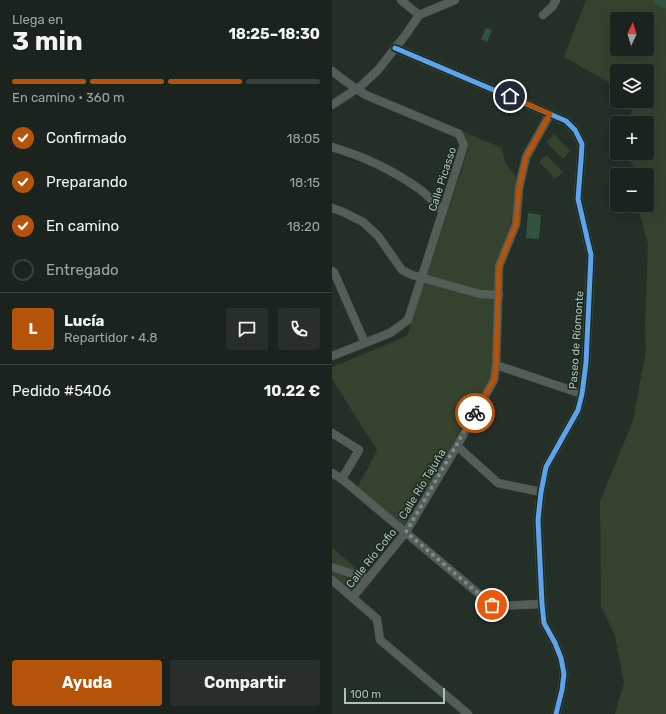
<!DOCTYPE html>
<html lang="es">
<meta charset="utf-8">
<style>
body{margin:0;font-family:Rubik,sans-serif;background:#282f2b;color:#f1f3f6;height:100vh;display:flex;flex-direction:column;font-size:15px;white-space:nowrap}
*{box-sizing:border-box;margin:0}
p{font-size:13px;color:#a0a4a4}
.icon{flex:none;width:22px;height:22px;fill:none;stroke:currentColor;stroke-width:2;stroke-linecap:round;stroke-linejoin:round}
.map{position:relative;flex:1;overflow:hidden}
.side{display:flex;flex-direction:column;background:#1b231e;width:332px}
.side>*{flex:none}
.needle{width:26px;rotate:4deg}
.controls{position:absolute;left:278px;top:12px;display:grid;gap:8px}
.controls a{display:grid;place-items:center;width:44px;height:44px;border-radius:4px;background:#1b231e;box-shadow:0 4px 16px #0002,0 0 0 1px #39403c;font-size:20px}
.scale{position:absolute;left:12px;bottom:10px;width:101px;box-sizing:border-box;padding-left:4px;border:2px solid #adc1b5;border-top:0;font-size:11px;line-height:14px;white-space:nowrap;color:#adc1b5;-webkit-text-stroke:3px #19291f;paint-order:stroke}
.pin{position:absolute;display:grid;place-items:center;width:34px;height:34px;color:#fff;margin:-17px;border:2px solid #fff;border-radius:50%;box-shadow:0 1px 4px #0007}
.courier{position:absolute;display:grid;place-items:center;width:40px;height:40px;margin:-20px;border:3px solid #b45309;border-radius:50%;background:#fff;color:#222;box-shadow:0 1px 5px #0007}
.head em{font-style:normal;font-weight:700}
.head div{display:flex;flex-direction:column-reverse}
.head{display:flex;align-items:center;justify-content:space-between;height:68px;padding:0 12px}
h1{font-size:26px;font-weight:700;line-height:30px}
.bar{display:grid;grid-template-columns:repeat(4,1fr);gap:6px 4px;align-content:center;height:48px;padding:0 12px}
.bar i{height:5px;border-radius:3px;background:#39403c}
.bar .on{background:#b45309}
.bar p{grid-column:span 4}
.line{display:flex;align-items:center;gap:10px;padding:0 12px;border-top:1px solid #39403c}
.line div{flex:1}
.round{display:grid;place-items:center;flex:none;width:42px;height:42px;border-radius:4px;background:#282f2b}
ol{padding:0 12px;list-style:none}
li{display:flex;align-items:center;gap:12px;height:44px}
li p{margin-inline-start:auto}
li .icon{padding:4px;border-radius:50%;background:#b45309;color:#fff;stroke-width:4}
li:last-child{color:#a0a4a4}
li i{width:22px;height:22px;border:2px solid #39403c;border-radius:50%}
.cta{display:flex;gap:8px;margin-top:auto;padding:8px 12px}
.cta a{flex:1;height:46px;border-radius:4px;background:#b45309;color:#fff;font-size:16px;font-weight:700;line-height:46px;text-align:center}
.cta a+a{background:#282f2b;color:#f1f3f6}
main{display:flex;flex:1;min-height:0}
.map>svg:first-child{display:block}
.green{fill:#34422e;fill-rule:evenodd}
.water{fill:#32543e}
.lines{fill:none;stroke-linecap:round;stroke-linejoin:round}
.river{stroke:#32543e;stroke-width:12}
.minor-casing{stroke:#424a45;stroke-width:9}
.minor{stroke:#545d57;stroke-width:8}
.cycleway-casing{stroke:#19291f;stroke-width:8}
.cycleway{stroke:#60a3ed;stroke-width:5}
.done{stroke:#7d8e84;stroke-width:4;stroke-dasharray:0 7.2}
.route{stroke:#b45309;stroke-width:5}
.labels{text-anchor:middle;stroke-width:3;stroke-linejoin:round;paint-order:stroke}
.street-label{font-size:11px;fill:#adc1b5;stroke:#19291f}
</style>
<main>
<section class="side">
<div class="head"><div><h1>3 min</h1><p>Llega en</p></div><em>18:25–18:30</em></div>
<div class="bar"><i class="on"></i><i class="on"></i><i class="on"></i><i></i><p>En camino · 360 m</p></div>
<ol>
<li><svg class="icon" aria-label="check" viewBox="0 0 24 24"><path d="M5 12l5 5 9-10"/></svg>Confirmado<p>18:05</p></li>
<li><svg class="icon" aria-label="check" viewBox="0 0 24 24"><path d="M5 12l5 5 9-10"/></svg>Preparando<p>18:15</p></li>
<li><svg class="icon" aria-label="check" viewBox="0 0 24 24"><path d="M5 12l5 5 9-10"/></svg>En camino<p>18:20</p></li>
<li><i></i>Entregado</li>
</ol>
<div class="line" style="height:72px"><b class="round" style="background:#b45309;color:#fff">L</b><div><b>Lucía</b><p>Repartidor · 4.8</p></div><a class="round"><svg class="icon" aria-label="chat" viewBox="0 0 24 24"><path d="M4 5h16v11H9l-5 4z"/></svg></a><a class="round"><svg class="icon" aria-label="phone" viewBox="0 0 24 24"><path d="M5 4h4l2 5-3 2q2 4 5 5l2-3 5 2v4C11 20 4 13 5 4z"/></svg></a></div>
<div class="line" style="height:52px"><div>Pedido #5406</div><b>10.22 €</b></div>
<div class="cta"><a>Ayuda</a><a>Compartir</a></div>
</section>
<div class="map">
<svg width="334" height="714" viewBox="0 0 334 714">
<rect width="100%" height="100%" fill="#242f28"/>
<!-- green -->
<g class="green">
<path d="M254 0H334V714H283L292 683 283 636 269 606 268 501 301 421 314 350 313 329 316 244 305 205H315V175H303L304 170 293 153H315V123H293L300 111 292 101H315V71H285V93L276 82 232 57ZM285 19H315V49H285Z"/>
<path d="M132 132 170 148 173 162 185 178 179 223 163 267 159 378 129 427 116 453 112 451 101 468 105 471 94 490 89 488 79 505 82 508 72 525 25 488 45 450 0 379V367L75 336 137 147Z"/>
<path d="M222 134 238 151 231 159 214 142Z"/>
<path d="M214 155 231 172 223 179 207 162Z"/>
<path d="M0 548 33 575 0 562Z"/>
<path d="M0 571 26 582 27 584 20 591 0 575Z"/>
</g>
<!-- water -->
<g class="water">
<path d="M154 28 160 30 155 42 149 39Z"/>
<path d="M196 213 209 215 207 239 194 238Z"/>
</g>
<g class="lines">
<!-- river -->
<path class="river" d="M328 0 334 2"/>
<!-- minor casing -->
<g class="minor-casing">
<g id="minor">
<path d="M69 0 87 15"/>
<path d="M211 15 220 7 224 0"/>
<path d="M63 48 218 114 234 121 243 130 250 144 249 160 246 199 259 255 254 363 250 394 246 410 214 467 209 492 206 520 210 604 212 623 223 643 229 658 232 674 230 690 224 714"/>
<path d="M0 71 24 89 34 95 127 134 132 145 76 320 58 333 0 356"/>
<path d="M0 105 29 86 46 70 75 33 87 15 123 0"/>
<path d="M0 147C31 156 59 169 86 188 95 194 103 204 111 211"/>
<path d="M0 208 11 212 31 222 46 236 70 270 80 275 148 294 167 295"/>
<path d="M0 271 2 272 33 343"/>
<path d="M164 365 250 394"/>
<path d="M0 433 27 450 10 479"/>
<path d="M125 446 166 483 209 492"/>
<path d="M0 473 10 479 160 605 165 606 210 604"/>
<path d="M0 567 36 579"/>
<path d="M0 580 45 619 48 640 136 714"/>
<path d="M21 597 74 532 125 446 162 380 164 365 167 266 184 224 187 188 194 157 218 114"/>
</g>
</g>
<!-- minor -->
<use href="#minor" class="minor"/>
<!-- cycleway casing -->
<g class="cycleway-casing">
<path id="cycleway" d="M63 48 218 114 234 121 243 130 250 144 249 160 246 199 259 255 254 363 250 394 246 410 214 467 209 492 206 520 210 604 212 623 223 643 229 658 232 674 230 690 224 714"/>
</g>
<!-- cycleway -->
<use href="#cycleway" class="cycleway"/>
</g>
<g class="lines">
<!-- done -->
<path class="done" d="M143 413 74 532 160 605"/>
<!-- route -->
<path class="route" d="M143 413 162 380 164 365 167 266 184 224 187 188 194 157 218 114 178 96"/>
</g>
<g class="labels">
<!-- street labels -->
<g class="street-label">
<text transform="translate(110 179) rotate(-72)" y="4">Calle Picasso</text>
<text transform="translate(244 340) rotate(-86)" y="4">Paseo de Ríomonte</text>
<text transform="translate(90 484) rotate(-59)" y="4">Calle Río Tajuña</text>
<text transform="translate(39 558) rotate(-51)" y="4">Calle Río Cofio</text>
</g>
</g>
</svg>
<div class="controls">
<a><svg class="needle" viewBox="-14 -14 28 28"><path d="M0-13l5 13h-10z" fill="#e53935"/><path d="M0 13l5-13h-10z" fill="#a0a4a4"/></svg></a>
<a><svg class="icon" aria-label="layers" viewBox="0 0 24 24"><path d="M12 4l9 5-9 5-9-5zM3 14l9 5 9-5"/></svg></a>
<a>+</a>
<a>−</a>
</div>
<div class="scale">100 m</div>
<div class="pin" style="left:160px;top:605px;background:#ea580c"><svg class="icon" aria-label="bag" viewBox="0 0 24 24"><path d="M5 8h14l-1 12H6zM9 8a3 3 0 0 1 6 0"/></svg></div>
<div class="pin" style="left:178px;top:96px;background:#1f2937"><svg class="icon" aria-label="home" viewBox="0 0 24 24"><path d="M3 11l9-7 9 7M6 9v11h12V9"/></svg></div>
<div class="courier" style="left:143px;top:413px"><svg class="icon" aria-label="bike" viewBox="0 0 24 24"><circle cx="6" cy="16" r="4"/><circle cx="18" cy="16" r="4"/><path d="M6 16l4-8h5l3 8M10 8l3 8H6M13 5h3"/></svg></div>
</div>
</main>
